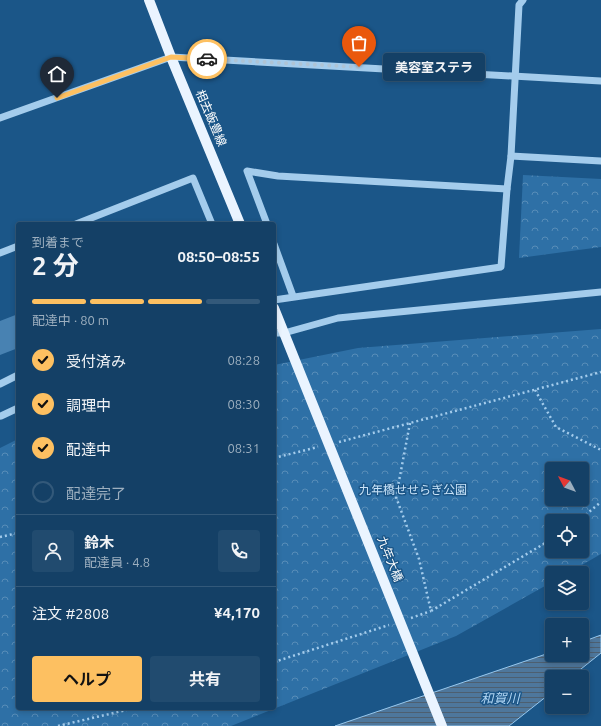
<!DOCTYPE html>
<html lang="ja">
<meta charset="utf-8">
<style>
body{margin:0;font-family:Ubuntu,"Noto Sans JP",sans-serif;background:#214b6f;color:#f1f3f6;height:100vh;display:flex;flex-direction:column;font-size:15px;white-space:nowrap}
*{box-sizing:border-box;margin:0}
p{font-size:13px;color:#9dafbf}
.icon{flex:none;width:22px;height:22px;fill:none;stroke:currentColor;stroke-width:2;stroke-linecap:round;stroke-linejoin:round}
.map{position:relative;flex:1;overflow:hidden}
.side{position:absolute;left:16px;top:222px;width:260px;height:488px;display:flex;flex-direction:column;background:#144066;border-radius:4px;box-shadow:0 2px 6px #0003,0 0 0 1px #33597a}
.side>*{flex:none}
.needle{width:26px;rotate:311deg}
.buttons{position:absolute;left:545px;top:462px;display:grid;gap:8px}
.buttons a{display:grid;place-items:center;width:44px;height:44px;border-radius:4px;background:#144066;box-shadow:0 2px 6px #0003,0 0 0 1px #33597a;font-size:20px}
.pin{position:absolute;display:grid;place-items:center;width:34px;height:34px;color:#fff;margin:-41px -17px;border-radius:50% 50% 50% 0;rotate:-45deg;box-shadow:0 0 4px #0007}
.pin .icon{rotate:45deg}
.courier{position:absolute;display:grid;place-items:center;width:40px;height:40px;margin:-20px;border:3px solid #fdc061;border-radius:50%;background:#fff;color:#222;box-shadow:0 1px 5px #0007}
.bubble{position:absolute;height:28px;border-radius:4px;background:#144066;box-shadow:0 2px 6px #0003,0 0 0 1px #33597a;font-size:13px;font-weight:700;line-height:28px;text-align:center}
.summary em{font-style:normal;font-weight:700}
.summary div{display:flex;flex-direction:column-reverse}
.summary{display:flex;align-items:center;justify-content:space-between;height:68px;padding:0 16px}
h1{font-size:26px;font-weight:700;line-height:30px}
.bar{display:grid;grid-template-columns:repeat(4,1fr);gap:6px 4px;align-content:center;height:48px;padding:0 16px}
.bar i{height:5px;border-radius:3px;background:#33597a}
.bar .selected{background:#fdc061}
.bar p{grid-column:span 4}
.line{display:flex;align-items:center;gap:10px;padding:0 16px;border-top:1px solid #33597a}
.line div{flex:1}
.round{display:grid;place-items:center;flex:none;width:42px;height:42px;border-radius:4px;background:#214b6f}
ol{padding:0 16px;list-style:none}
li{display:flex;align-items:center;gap:12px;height:44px}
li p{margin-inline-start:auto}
li .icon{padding:4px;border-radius:50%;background:#fdc061;color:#111;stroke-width:4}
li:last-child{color:#9dafbf}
li i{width:22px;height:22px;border:2px solid #33597a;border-radius:50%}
.button{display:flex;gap:8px;margin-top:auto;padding:8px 16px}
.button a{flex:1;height:46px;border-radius:4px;background:#fdc061;color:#111;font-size:16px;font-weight:700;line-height:46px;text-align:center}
.button a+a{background:#214b6f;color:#f1f3f6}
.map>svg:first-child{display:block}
.park{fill:url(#park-crowns);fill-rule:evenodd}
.water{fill:url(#water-rules);stroke:#97c8ee}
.building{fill:#4882b2}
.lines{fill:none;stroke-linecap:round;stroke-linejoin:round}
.path{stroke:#a4ccec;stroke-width:2.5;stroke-dasharray:2 3;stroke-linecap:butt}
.minor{stroke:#a4ccec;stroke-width:7}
.major{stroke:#eaf4ff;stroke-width:10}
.done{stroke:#afc4d5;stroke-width:4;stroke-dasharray:0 7.2}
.route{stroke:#fdc061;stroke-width:5}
.labels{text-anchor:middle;stroke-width:3;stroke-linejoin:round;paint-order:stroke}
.street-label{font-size:12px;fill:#fff;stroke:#1b5688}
.park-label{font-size:12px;fill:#cae4f9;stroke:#1b5688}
.water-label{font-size:13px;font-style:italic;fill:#b0d5f3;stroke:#1b5688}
</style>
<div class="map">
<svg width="601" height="726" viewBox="0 0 601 726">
<defs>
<pattern id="park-crowns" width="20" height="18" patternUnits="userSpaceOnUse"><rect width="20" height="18" fill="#2e70a6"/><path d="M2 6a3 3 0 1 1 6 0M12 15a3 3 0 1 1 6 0" fill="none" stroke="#588db8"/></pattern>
<pattern id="water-rules" width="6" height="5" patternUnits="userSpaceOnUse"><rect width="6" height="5" fill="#4e779c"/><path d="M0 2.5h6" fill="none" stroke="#4d5f70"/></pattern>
</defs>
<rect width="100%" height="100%" fill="#1b5688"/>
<!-- park -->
<g class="park">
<path d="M523 175 601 179V247L519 258Z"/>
<path d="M601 329V554L568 573H552V582L456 636 231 726H0V448L18 439V708H274V365L358 348ZM552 469H582V499H552ZM552 521H582V551H552Z"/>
</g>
<!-- water -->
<path class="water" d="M601 635V653L571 677H552V692L509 726H335L552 652V655H582V642Z"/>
<!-- building -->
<path class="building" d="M18 314V348L0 355V321Z"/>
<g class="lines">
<!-- path -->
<g class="path">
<path d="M535 390 556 427 601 450"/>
<path d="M410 423 396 497 419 559 431 611 552 539"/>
<path d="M339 442 601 372"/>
<path d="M274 458 318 447"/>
<path d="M578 521 601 502"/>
<path d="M0 537 18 533"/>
<path d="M411 618 431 611"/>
<path d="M274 662 389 625"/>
<path d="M58 726 135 708"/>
</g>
<!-- minor -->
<g class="minor">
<path d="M0 118 171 57 601 81"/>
<path d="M511 156 601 161"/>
<path d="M76 224 193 178 212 224"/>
<path d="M267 224 247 171 278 176 507 189"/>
<path d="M274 244 293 296"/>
<path d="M0 253 18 246"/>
<path d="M274 300 501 267 507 189 511 156 519 5 523 0"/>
<path d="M274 333H284L338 318 601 292"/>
<path d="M0 384 18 375"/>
<path d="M1 416 18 408"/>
</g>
<!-- major -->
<g class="major">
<path d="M149 0 171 57 240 224"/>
<path d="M274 308 442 726"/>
</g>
</g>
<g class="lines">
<!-- done -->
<path class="done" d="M207 59 359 67"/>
<!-- route -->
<path class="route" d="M57 98 171 57 207 59"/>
</g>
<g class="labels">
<!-- street labels -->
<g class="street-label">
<text transform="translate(211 118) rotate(67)" y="4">相去飯豊線</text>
<text transform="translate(390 559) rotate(68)" y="4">九年大橋</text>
</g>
<!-- park labels -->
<g class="park-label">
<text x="413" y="494">九年橋せせらぎ公園</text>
</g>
<!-- water labels -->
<g class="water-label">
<text x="500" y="703">和賀川</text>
</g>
</g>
</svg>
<div class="buttons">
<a><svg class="needle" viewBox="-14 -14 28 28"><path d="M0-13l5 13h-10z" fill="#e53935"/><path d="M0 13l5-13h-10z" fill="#9dafbf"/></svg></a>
<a><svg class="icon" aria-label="locate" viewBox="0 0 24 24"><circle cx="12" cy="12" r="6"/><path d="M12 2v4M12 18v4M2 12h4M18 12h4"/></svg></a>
<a><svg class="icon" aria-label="layers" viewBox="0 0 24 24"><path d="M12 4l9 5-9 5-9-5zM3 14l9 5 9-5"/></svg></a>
<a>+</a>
<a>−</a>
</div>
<div class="pin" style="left:359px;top:67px;background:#ea580c"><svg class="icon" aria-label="bag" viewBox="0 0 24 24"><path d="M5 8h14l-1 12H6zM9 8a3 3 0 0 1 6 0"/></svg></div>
<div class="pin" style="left:57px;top:98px;background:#1f2937"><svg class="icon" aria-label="home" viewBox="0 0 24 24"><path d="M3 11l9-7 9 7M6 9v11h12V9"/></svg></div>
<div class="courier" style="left:207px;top:59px"><svg class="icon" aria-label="car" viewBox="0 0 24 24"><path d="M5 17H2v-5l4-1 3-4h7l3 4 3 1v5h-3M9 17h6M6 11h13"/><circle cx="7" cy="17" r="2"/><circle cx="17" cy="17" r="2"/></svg></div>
<div class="bubble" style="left:383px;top:53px;width:102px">美容室ステラ</div>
<section class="side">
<div class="summary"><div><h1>2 分</h1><p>到着まで</p></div><em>08:50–08:55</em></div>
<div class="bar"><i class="selected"></i><i class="selected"></i><i class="selected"></i><i></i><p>配達中 · 80 m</p></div>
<ol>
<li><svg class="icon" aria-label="check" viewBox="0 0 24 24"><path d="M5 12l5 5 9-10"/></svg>受付済み<p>08:28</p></li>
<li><svg class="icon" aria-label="check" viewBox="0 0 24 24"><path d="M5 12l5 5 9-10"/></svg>調理中<p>08:30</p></li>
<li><svg class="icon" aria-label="check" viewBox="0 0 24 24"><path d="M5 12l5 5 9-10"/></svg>配達中<p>08:31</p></li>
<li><i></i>配達完了</li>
</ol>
<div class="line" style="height:72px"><a class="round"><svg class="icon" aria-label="person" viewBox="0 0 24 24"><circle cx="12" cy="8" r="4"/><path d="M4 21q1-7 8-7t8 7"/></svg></a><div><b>鈴木</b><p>配達員 · 4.8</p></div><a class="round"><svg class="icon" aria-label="phone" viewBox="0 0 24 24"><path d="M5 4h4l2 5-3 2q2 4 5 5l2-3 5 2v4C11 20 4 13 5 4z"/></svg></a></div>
<div class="line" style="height:52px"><div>注文 #2808</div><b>¥4,170</b></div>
<div class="button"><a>ヘルプ</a><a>共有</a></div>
</section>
</div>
